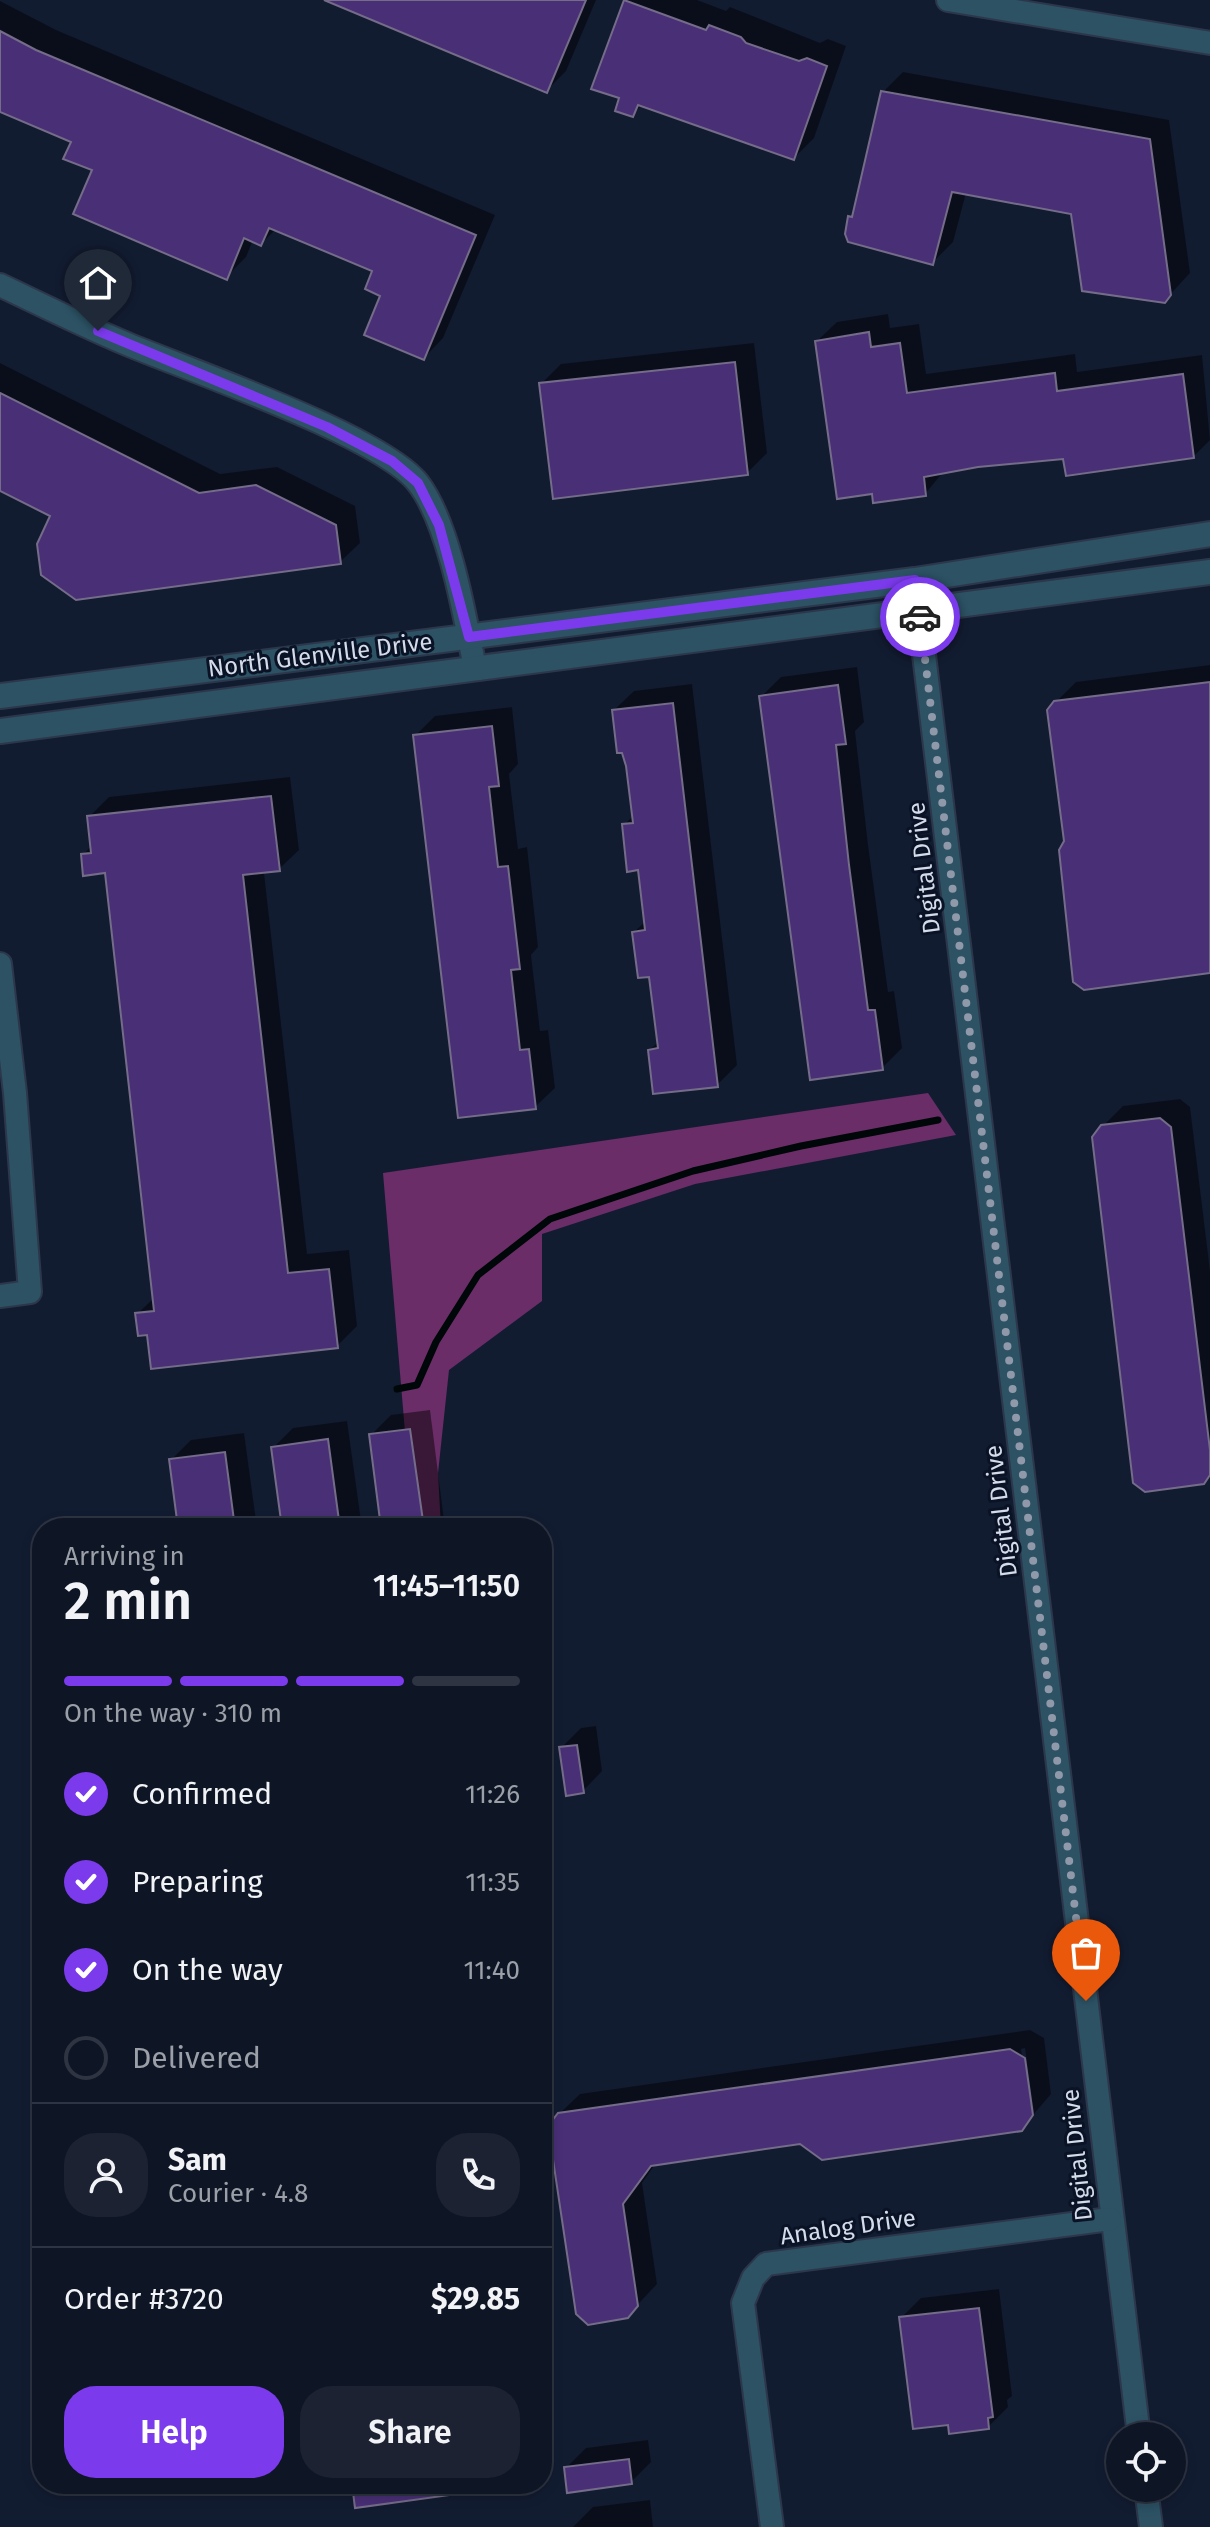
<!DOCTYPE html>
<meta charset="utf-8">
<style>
body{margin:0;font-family:"Fira Sans",sans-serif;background:#1c2232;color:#f1f3f6;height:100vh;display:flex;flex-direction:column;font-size:30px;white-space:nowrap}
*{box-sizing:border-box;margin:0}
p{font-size:26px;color:#9b9fa7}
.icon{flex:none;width:44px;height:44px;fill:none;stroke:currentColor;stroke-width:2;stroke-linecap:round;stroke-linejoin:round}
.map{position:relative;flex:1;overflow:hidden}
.drawer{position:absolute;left:32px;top:1518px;width:520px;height:976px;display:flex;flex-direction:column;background:#0e1525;border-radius:32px;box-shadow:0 4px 12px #0003,0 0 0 2px #2e3442}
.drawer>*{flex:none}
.buttons{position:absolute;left:1106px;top:2422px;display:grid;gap:16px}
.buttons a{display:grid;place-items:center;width:80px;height:80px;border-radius:50%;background:#0e1525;box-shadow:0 4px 12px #0003,0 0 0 2px #2e3442;font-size:40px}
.pin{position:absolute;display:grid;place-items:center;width:68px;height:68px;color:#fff;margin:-82px -34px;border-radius:50% 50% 50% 0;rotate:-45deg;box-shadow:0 0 8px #0007}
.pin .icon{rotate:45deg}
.courier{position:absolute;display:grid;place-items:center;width:80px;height:80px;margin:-40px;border:6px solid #7c3aed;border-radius:50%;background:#fff;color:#222;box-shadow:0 2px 10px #0007}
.summary em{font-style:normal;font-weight:600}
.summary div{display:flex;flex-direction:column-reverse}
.summary{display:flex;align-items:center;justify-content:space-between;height:136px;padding:0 32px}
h1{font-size:52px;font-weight:600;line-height:60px}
.bar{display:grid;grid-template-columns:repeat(4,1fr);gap:12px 8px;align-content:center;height:96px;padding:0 32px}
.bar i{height:10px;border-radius:6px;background:#2e3442}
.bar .current{background:#7c3aed}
.bar p{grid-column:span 4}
.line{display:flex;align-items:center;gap:20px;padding:0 32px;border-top:2px solid #2e3442}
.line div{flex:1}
.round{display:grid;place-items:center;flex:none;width:84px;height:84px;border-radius:32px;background:#1c2232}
ol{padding:0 32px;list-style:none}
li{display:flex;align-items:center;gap:24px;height:88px}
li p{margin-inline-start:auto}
li .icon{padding:8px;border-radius:50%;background:#7c3aed;color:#fff;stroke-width:4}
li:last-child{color:#9b9fa7}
li i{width:44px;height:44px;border:4px solid #2e3442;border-radius:50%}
.action{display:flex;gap:16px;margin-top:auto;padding:16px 32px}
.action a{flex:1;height:92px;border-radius:32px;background:#7c3aed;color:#fff;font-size:32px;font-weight:600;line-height:92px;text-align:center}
.action a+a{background:#1c2232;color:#f1f3f6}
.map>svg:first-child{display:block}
.forest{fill:#6b2d67}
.shadow{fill:#0007;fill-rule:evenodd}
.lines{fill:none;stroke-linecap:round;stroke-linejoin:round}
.stream{stroke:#000708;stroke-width:7}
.building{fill:#492f76;stroke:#746c88;stroke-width:2}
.minor-casing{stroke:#2d374b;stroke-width:26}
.tertiary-casing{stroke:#2d374b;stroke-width:28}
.minor{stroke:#2c5264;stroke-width:22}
.tertiary{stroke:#2c5264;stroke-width:24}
.done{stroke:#9099a9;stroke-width:8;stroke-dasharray:0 14.4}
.route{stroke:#7c3aed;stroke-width:10}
.labels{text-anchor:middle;stroke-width:6;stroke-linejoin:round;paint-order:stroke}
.street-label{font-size:24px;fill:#d4dcea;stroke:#0a1326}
</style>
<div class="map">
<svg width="1210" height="2527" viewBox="0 0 1210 2527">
<rect width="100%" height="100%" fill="#121c31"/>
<!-- forest -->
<path class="forest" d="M928 1093 956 1135 695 1184 542 1234V1301L449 1370 438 1473 441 1528H418L408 1467 383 1173Z"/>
<!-- shadow -->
<g class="shadow">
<path d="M359 0H596L566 71 546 91Z"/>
<path d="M626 0H697L726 11 730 7 820 43 828 39 846 46 814 138 794 158 643 104 632 115 622 97 594 87Z"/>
<path d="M0 1 56 30 495 215 443 338 424 358 383 294 375 270 276 229 261 244 253 240 246 257 226 277 94 169 73 141 0 110Z"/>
<path d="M903 72 1169 120 1190 273 1164 301 1073 212 966 193 953 242 933 262 850 217 856 211 883 92Z"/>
<path d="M888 314 890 328 919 324 926 374 1075 354 1077 372 1202 355 1210 440 1194 456 1065 457 944 471 925 494 817 341 837 322Z"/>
<path d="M754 343 767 453 747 473 541 384 561 364Z"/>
<path d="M0 363 220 474 277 467 355 506 360 543 340 562 53 515 0 490Z"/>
<path d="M1210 665V971L1066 841 1056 702 1076 682Z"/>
<path d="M857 667 864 722 855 731 868 845 888 992 894 991 902 1048 882 1068 761 697 781 677Z"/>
<path d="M692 684 737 1065 717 1085 650 1050 659 1041 651 974 634 932 646 921 639 868 624 825 634 815 628 766 614 710 634 691Z"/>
<path d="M512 707 518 764 509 774 518 849 527 847 538 947 531 955 540 1031 548 1030 555 1088 535 1107 415 736 435 716Z"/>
<path d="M290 777 299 850 279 869 264 873 307 1254 349 1250 357 1326 337 1346 149 1333 137 1314 155 1297 106 871 83 855 92 845 89 817 109 797Z"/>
<path d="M1180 1099 1190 1107 1210 1271V1475L1103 1126 1123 1106Z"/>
<path d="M430 1410 445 1528H383L371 1435 391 1415Z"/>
<path d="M347 1421 362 1528H284L273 1448 293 1428Z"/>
<path d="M244 1433 257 1528H180L171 1460 191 1440Z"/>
<path d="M596 1726 602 1771 583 1791 561 1748 581 1728Z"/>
<path d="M1030 2030 1044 2038 1051 2094 1021 2129 801 2142 656 2163 642 2183 657 2284 627 2316 559 2114 580 2094ZM1025 2048 1034 2113H1030L1021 2049Z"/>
<path d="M999 2289 1012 2396 1007 2400 1008 2407 988 2427 949 2423 901 2318 921 2298Z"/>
<path d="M648 2440 651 2462 631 2482 566 2468 586 2448Z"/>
<path d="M354 2484H478L472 2490 357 2506Z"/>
<path d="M650 2500 653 2527H573L593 2507Z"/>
</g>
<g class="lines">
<!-- stream -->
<path class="stream" d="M397 1389 417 1385 436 1342 478 1275 550 1219 693 1171 801 1146 938 1120"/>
</g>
<!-- building -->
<g class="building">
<path d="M324 0H586L547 93Z"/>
<path d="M624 0 706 30 709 25 741 37 746 43 799 61 807 58 827 66 794 160 638 105 633 117 615 111 619 98 591 89Z"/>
<path d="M0 31 36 50 476 235 424 360 364 335 380 296 365 289 372 271 269 228 261 246 244 238 227 280 73 214 92 170 63 159 71 142 0 112Z"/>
<path d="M881 91 1150 139 1171 295 1165 303 1082 291 1071 214 952 192 933 265 848 242 845 234 848 216 852 217Z"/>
<path d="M869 332 871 347 900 343 907 393 1055 373 1057 391 1183 374 1194 458 1066 476 1063 459 978 467 924 477 926 496 873 503 872 494 837 499 815 341Z"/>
<path d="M735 362 748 475 553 499 539 383Z"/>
<path d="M0 393 199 493 256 485 336 525 341 564 76 600 41 575 37 544 50 516 0 491Z"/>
<path d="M1210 682V973L1084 990 1073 982 1059 850 1064 841 1047 710 1054 701Z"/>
<path d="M838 685 846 744 836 745 849 865 868 1010H875L883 1070 810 1080 759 696Z"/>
<path d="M673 703 718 1087 653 1094 648 1050 658 1048 649 977 638 978 632 932 645 930 638 870 627 872 622 824 633 823 626 766 622 753H617L612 710Z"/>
<path d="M492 726 499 786 489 787 498 867 508 866 520 969 511 970 520 1050 529 1049 536 1109 458 1118 413 735Z"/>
<path d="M271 796 280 871 243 875 288 1273 329 1269 338 1348 151 1369 147 1335 138 1336 135 1313 154 1311 105 873 83 876 81 854 91 853 87 816Z"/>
<path d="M1160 1118 1171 1127 1210 1450V1475L1204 1484 1145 1492 1133 1483 1092 1137 1101 1125Z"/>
<path d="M410 1429 424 1528H381L369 1434Z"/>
<path d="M328 1439 340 1528H282L271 1447Z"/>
<path d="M225 1452 235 1528H178L169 1459Z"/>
<path d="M577 1745 584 1793 566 1796 559 1747Z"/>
<path d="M1010 2049 1025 2058 1033 2115 1022 2131 822 2160 800 2144 651 2166 623 2204 638 2306 628 2318 588 2325 576 2314 548 2126 558 2113Z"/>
<path d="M979 2308 993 2417 988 2418 989 2429 949 2434 948 2425 913 2429 899 2317Z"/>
<path d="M629 2459 632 2484 567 2493 564 2467Z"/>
<path d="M352 2484H449L450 2495 355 2508Z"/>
</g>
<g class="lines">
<!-- minor casing -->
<g class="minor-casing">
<g id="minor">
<path d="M948 0 1210 43"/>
<path d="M0 285C42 305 84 326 127 344 189 370 381 436 418 483 449 523 465 617 475 668"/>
<path d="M915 580 1139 2436"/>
<path d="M0 964 15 1093 30 1292 0 1296"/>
<path d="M1146 2488 1151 2527"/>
<path d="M772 2527 743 2303 753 2278 766 2264 1110 2219"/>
</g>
</g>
<!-- tertiary casing -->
<g class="tertiary-casing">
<g id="tertiary">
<path d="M0 696 915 580 1210 534"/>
<path d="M0 731 1210 572"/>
</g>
</g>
<!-- minor -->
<use href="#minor" class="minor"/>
<!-- tertiary -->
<use href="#tertiary" class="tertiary"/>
</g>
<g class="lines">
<!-- done -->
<path class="done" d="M920 617 1086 2001"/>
<!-- route -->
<path class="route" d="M98 331 327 427 392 461 418 483 439 525 469 637 915 580 920 617"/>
</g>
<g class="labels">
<!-- street labels -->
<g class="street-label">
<text transform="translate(320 655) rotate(-7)" y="8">North Glenville Drive</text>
<text transform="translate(924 868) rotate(-97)" y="8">Digital Drive</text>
<text transform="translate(1001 1511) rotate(-97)" y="8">Digital Drive</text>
<text transform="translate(1077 2155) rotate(-96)" y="8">Digital Drive</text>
<text transform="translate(848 2227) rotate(-8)" y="8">Analog Drive</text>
</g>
</g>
</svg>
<div class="buttons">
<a><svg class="icon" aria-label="locate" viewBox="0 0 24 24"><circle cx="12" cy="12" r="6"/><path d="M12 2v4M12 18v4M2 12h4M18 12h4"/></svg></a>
</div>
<div class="pin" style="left:1086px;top:2001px;background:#ea580c"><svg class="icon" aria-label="bag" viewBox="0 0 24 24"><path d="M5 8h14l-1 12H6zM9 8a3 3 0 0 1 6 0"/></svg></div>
<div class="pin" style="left:98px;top:331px;background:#1f2937"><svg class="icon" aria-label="home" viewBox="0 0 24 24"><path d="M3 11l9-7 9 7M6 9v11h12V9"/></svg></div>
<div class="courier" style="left:920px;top:617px"><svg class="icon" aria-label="car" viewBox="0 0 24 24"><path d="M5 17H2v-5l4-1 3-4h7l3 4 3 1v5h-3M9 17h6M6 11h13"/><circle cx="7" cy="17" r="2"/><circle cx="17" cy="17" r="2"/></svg></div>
<section class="drawer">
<div class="summary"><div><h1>2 min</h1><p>Arriving in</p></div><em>11:45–11:50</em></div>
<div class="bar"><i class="current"></i><i class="current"></i><i class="current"></i><i></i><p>On the way · 310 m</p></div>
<ol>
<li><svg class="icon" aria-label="check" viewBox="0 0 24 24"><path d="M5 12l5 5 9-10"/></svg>Confirmed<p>11:26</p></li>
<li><svg class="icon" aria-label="check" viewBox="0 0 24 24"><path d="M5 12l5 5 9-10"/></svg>Preparing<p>11:35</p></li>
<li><svg class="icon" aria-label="check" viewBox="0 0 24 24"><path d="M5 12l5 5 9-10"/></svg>On the way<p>11:40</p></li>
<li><i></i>Delivered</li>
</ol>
<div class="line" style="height:144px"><a class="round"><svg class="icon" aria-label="person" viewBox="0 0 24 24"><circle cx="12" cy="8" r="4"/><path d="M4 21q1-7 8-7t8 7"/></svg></a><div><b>Sam</b><p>Courier · 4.8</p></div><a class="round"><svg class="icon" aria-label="phone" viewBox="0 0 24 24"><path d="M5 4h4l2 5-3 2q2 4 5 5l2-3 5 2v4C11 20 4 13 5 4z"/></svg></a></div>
<div class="line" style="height:104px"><div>Order #3720</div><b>$29.85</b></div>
<div class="action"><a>Help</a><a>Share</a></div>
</section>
</div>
